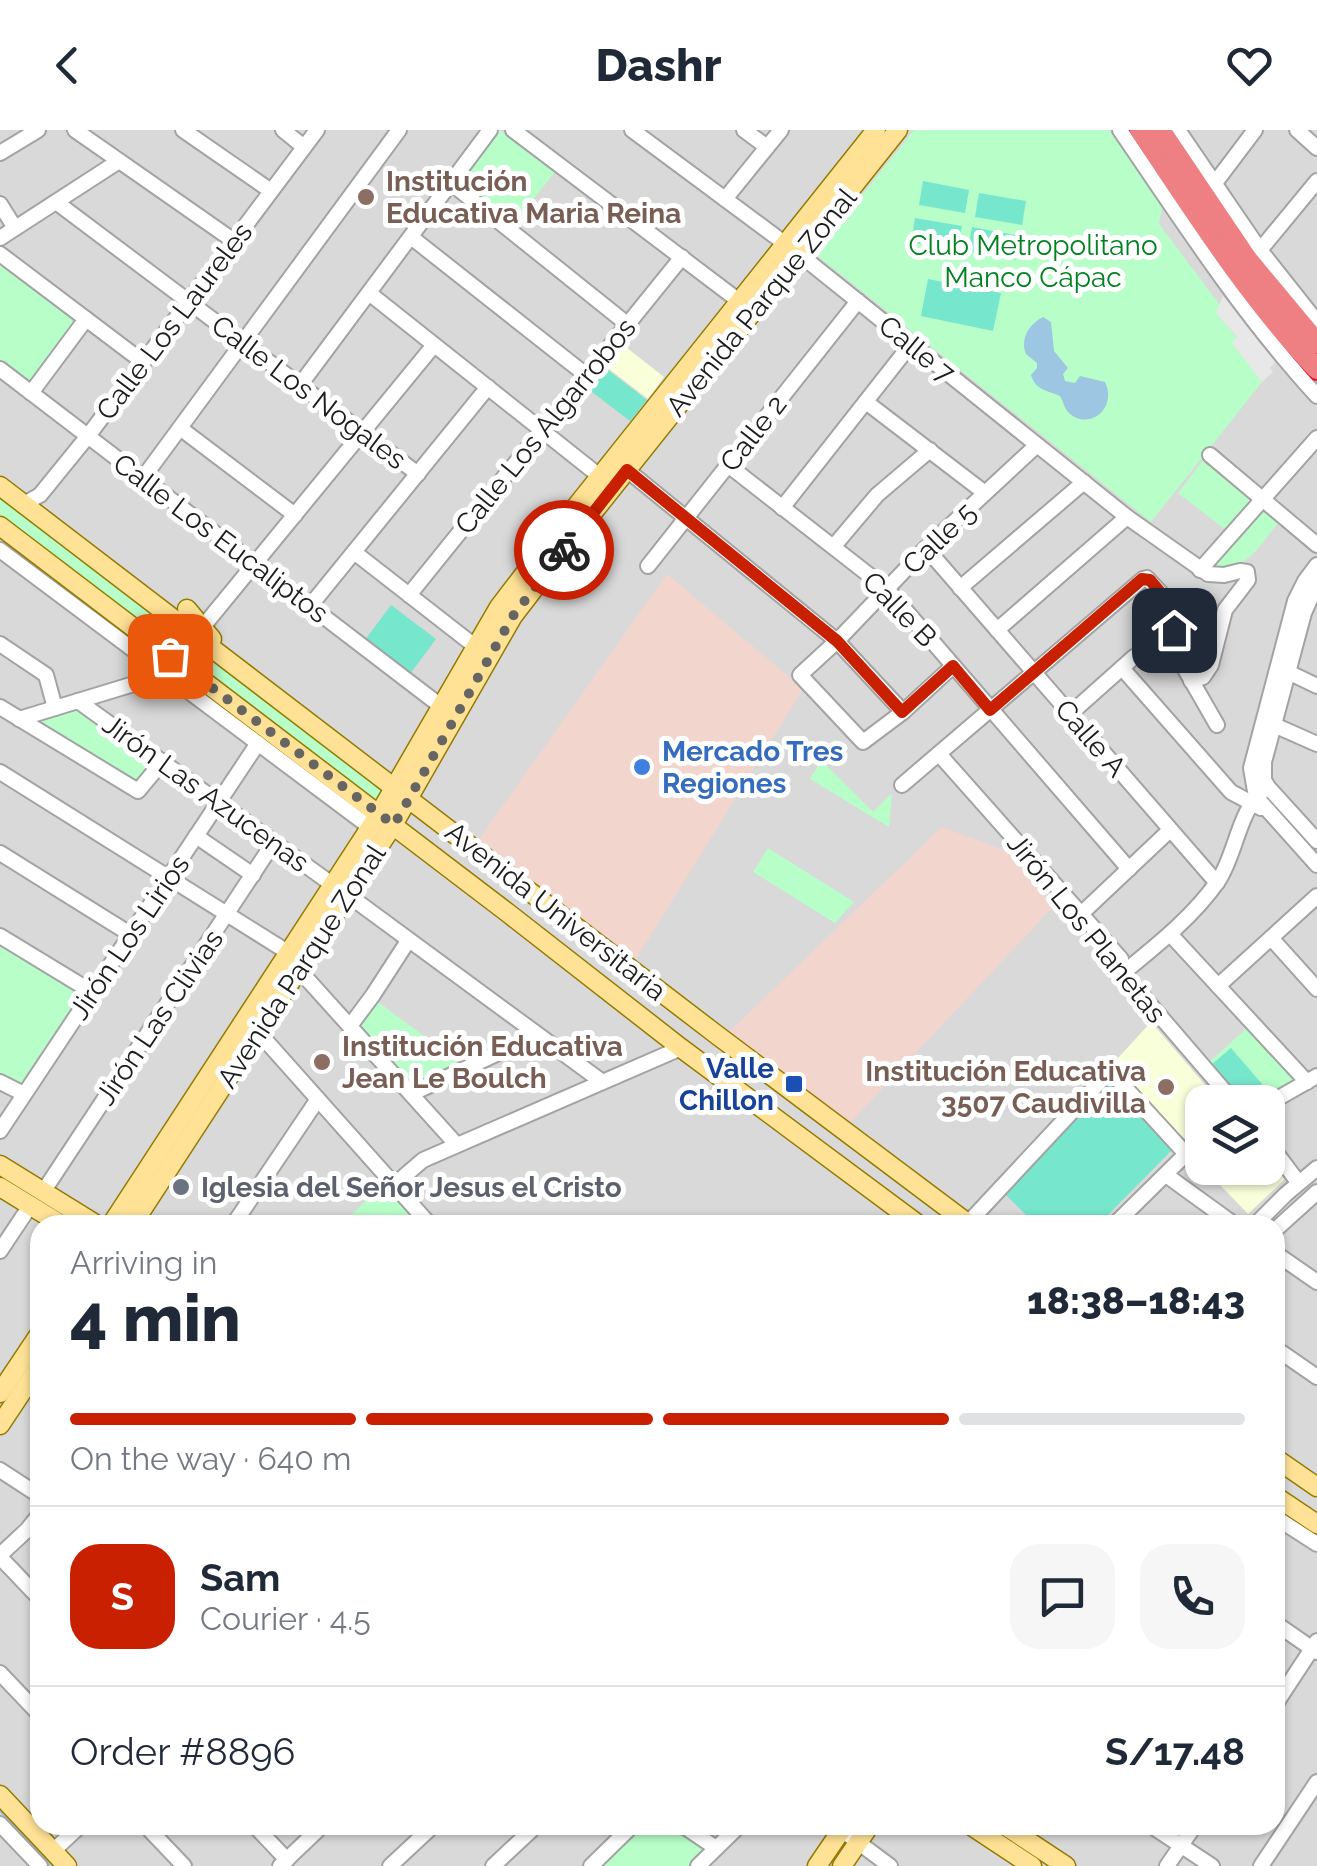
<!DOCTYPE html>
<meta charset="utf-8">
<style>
body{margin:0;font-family:Raleway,sans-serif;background:#f6f6f7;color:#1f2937;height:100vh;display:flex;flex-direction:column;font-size:38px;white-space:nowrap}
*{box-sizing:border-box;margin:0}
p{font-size:32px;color:#747a83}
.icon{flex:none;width:55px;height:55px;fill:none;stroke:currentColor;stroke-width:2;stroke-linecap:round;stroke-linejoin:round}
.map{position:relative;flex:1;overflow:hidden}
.details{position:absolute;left:30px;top:1085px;width:1255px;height:620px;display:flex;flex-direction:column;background:#fff;border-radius:30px;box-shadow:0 2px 8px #0004}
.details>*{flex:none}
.controls{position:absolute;left:1185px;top:955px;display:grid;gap:20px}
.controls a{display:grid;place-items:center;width:100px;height:100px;border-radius:20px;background:#fff;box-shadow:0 2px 8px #0004;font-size:50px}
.pin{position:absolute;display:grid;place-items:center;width:85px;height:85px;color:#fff;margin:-42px;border-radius:20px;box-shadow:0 5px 15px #0006}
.courier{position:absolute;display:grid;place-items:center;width:100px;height:100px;margin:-50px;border:8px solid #c82000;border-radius:50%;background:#fff;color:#222;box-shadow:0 2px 12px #0007}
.summary em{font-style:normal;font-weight:800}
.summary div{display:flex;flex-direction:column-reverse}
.summary{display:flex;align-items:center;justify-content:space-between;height:170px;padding:0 40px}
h1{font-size:65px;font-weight:800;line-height:75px}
.bar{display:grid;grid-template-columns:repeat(4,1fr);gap:15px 10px;align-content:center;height:120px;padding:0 40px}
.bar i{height:12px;border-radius:8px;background:#e0e1e3}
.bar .current{background:#c82000}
.bar p{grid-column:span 4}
.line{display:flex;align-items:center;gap:25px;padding:0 40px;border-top:2px solid #e0e1e3}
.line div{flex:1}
.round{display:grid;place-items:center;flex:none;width:105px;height:105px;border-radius:30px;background:#f6f6f7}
header{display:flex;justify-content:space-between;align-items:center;height:130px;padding:0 40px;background:#fff;font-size:45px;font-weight:800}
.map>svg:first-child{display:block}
.residential{fill:#dad9d9;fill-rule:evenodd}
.commercial{fill:#f2d5cd}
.education{fill:#f9ffd9}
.park{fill:#b7fec9}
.pitch{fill:#76e6cd}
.parking{fill:#e8e8e8}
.water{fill:#9cc6e1}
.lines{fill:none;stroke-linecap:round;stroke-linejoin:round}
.stream{stroke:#9cc6e1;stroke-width:2.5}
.minor-casing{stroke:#a3a3a3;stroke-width:18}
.major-casing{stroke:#947b00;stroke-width:21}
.highway-casing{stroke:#e71339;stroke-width:24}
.minor{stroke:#fff;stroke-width:14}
.major{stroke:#ffe295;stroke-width:18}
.highway{stroke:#ee7f82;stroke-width:20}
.done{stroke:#666561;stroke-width:10;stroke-dasharray:0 18}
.route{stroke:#c82000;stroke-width:12}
.education-dot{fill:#8d6e63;stroke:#fff;stroke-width:4}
.shop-dot{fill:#3f7fe0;stroke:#fff;stroke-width:4}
.transit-dot{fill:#1a4fb4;stroke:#fff;stroke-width:4}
.worship-dot{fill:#6b7280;stroke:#fff;stroke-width:4}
.labels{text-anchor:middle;stroke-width:10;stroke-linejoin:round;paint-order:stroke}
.education-label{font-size:28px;font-weight:bold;fill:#785e54;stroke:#fff;text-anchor:start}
.park-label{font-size:28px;fill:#018321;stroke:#fff}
.street-label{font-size:28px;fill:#1c1c1c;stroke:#fff}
.shop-label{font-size:28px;font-weight:bold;fill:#366cbe;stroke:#fff;text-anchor:start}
.transit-label{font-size:28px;font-weight:bold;fill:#164399;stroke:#fff;text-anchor:end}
.worship-label{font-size:28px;font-weight:bold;fill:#5b616d;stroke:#fff;text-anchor:start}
</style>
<header><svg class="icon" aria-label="back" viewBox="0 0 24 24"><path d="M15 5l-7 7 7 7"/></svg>Dashr<svg class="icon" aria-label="heart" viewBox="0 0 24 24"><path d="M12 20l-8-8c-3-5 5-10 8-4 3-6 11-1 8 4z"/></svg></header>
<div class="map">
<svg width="1317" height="1736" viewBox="0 0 1317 1736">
<rect width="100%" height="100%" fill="#efece0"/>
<!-- residential -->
<path class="residential" d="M0 0H1317V1736H0ZM1202 972H1268V1038H1202ZM40 1095H1275V1695H40Z"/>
<!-- commercial -->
<g class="commercial">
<path d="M667 444 803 559 636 829 475 715Z"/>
<path d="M942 697 1014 724 1053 777 851 992 727 904Z"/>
</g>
<!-- education -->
<g class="education">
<path d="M622 214 664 247 648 269 605 236Z"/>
<path d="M1151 892 1220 972H1202V1036L1108 939Z"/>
<path d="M1268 1028 1285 1049 1248 1084 1204 1038H1268Z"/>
</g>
<!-- park -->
<g class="park">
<path d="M499 0 555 42 513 95 459 52Z"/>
<path d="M914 0H1109L1162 77 1159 94 1220 175 1217 183 1237 208 1233 213 1262 252 1151 392 815 124Z"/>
<path d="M0 130 77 189 29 252 0 231Z"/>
<path d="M1204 329 1254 369 1226 400 1178 363Z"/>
<path d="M0 362 390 658 377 677 0 390Z"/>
<path d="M1263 379 1279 392C1258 417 1247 443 1211 436Z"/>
<path d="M76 575 155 632 137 656 35 592Z"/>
<path d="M834 609 841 616 825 634 873 682 892 663 889 697 810 649Z"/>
<path d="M768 718 854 772 835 793 753 742Z"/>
<path d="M0 814 83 865 24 957 0 944Z"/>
<path d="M374 869 462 934 413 957 355 893Z"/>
<path d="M1249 896 1299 949 1254 972H1240L1207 934Z"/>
<path d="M383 1055 419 1095H340Z"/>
<path d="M638 1695H672L707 1720 691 1736H597Z"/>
</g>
<!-- pitch -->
<g class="pitch">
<path d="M923 51 969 60 965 83 919 75Z"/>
<path d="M979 63 1026 71 1022 95 975 87Z"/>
<path d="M915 88 962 96 957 120 911 112Z"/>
<path d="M972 97 1019 106 1015 130 968 121Z"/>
<path d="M928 149 1001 163 993 201 921 186Z"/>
<path d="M604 237 647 270 630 291 588 259Z"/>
<path d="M391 475 436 509 410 544 365 510Z"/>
<path d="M1231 918 1262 954 1243 970 1212 934Z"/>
<path d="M1109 952 1174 1018 1098 1095H1036L1001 1060Z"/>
</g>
<!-- parking -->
<path class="parking" d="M1223 166 1275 232 1270 238 1273 242 1262 252 1232 213 1237 207 1216 183Z"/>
<!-- water -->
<path class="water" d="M1043 187 1051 192 1054 221 1068 238 1063 244 1065 251 1075 253 1080 246 1105 252C1118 279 1088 302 1068 282 1065 279 1062 269 1060 266 1047 260 1036 261 1031 245L1037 238V233L1026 224C1020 209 1029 194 1043 187Z"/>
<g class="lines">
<!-- stream -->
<path class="stream" d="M0 1681 52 1736"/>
<!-- minor casing -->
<g class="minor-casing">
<g id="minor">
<path d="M75 0 234 111"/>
<path d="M183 0 271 61"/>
<path d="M283 0 304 17"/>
<path d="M513 0 739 171"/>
<path d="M632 0 799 124 1127 387 1208 444 1224 445 1240 441 1247 442 1248 450 1225 480 1211 535 1203 547 1191 551"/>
<path d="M744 0 767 17"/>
<path d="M1120 0C1182 91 1242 184 1317 266"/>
<path d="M1178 0 1260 120 1317 192"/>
<path d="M1297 0 1317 18"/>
<path d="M0 23 38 0"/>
<path d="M451 53 627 194"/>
<path d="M1215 53 1255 0"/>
<path d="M725 69 781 0"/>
<path d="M56 72 418 344"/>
<path d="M0 74 15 98"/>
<path d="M411 107 586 245"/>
<path d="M0 108 119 31"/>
<path d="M1260 120 1317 51"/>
<path d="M0 124 143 232"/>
<path d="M369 163 607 352"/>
<path d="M0 239 442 577"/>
<path d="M300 255 490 0"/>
<path d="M31 263 86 189"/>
<path d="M866 272 985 363"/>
<path d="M180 298 295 385"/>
<path d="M1210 325 1317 415"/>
<path d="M728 335 887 459 1129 739"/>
<path d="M627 340 837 511 903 582"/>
<path d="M143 348 399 0"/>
<path d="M24 374 40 365 88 306 317 0"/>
<path d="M782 378 911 214"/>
<path d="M834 416 877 365 930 320"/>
<path d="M926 418 1217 753"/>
<path d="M0 420 371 698"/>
<path d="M354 422 476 517"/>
<path d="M1317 435 1305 451 1295 471 1251 638 1256 667 1317 735"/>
<path d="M648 436 858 171"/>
<path d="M1200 440 1317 308"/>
<path d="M1317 454 1304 483 1264 632V650L1268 657 1317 711"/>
<path d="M960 458 1084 352"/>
<path d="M409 465 682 127"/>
<path d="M310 476 488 257"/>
<path d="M206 493 434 215"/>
<path d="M997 500 1127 387"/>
<path d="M0 514 46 545 55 578"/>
<path d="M953 536 903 582 863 612 800 545 837 511 926 418 1037 315"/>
<path d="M1122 538 1231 662 1261 678"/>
<path d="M1288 542 1317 556"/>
<path d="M78 571 333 755"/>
<path d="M0 577 138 661 163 631"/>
<path d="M1070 584 1134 527"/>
<path d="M19 589 137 553 154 536"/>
<path d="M1274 595 1317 614"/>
<path d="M939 624 1121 829 1123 843 1234 972"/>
<path d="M0 642 289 823"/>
<path d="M902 655 1143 449 1147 448 1170 473 1172 494 1182 534 1217 595"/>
<path d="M196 706 253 745"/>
<path d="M0 723 130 804"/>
<path d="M348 765 601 951"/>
<path d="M1081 784 1170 700"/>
<path d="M1170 804 1307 952"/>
<path d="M0 806 92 862"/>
<path d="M1271 808 1317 859"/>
<path d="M299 840 456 1014"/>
<path d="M1123 843C1156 816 1193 787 1218 751 1235 727 1239 680 1262 662"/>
<path d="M1218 856 1317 766"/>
<path d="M350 896 373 865 408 811"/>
<path d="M253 899 267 912 430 1095"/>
<path d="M0 952 24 964"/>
<path d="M411 964 537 905"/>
<path d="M1268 974 1317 946"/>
<path d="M0 1001 258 613"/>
<path d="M1268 1012 1298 1052"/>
<path d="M1166 1045 1235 1095"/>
<path d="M394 1055 423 1030 681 918"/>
<path d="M43 1062 274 712"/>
<path d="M968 1093 1110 941 1186 1024 1114 1095"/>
<path d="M233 1095 318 969"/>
<path d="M1255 1095 1286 1064 1317 1038"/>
<path d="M1275 1100 1317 1062"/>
<path d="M0 1121 30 1076"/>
<path d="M1275 1123 1317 1152"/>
<path d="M1275 1218 1317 1247"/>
<path d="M0 1340 40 1366"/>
<path d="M1275 1387 1317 1414"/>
<path d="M0 1425 27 1400 40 1384"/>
<path d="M0 1427 40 1469"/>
<path d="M1275 1493 1317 1522"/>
<path d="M0 1543 40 1585"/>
<path d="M1275 1575 1317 1511"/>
<path d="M0 1694 40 1736"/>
<path d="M145 1695 184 1736"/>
<path d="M254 1695 287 1730"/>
<path d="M682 1695 716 1718"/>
<path d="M835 1695 890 1736"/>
<path d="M1150 1695 1212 1736"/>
<path d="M53 1721 81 1695"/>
<path d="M280 1736 323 1695"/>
<path d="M390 1736 434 1695"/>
<path d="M493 1736 537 1695"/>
<path d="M591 1736 633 1695"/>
<path d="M698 1736 740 1695"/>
<path d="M1167 1736 1195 1695"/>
<path d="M1261 1736 1317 1652"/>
</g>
</g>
<!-- major casing -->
<g class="major-casing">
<g id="major">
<path d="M0 356 717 905 970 1095"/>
<path d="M0 396 508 783 681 918 919 1095"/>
<path d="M187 479 212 509"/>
<path d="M0 1035 97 1095"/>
<path d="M0 1057 62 1095"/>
<path d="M111 1095 379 684 499 477 570 384 876 0"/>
<path d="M132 1095 393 695 513 486 583 395 898 0"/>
<path d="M0 1263 40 1203"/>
<path d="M0 1295 40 1235"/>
<path d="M1275 1328 1317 1357"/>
<path d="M1275 1366 1317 1394"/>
<path d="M0 1665 67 1736"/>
<path d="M970 1695 1032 1736"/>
<path d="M1004 1695 1066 1736"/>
<path d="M817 1736 845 1695"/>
<path d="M842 1736 870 1695"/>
</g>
</g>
<!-- highway casing -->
<g class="highway-casing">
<g id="highway">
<path d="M1140 0C1196 83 1248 166 1317 239"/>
<path d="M1160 0 1247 129 1317 213"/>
</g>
</g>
<!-- minor -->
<use href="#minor" class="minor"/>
<!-- major -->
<use href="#major" class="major"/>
<!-- highway -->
<use href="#highway" class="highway"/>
</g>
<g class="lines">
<!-- done -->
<path class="done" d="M170 526 394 695 513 486 564 420"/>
<!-- route -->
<path class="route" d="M564 420 627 340 837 511 902 582 953 536 990 580 1142 449 1150 450 1170 474 1174 500"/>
</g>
<!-- markers -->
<g class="education-dot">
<circle cx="366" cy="67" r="10"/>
<circle cx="322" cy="932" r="10"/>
<circle cx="1166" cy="957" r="10"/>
</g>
<circle class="shop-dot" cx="642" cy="637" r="10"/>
<rect class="transit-dot" x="784" y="944" width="20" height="20" rx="5"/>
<circle class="worship-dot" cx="181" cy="1057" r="10"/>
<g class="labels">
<!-- education labels -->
<g class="education-label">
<text x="386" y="61">Institución<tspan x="386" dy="32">Educativa Maria Reina</tspan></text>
<text x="342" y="926">Institución Educativa<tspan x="342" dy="32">Jean Le Boulch</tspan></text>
<text x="1146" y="951" text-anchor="end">Institución Educativa<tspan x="1146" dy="32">3507 Caudivilla</tspan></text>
</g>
<!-- park labels -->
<g class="park-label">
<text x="1033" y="125">Club Metropolitano<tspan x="1033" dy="32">Manco Cápac</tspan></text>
</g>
<!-- street labels -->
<g class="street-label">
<text transform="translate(761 172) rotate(-51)" y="10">Avenida Parque Zonal</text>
<text transform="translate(174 191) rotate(-53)" y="10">Calle Los Laureles</text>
<text transform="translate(917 219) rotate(39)" y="10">Calle 7</text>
<text transform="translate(309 262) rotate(37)" y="10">Calle Los Nogales</text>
<text transform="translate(545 296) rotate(-51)" y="10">Calle Los Algarrobos</text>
<text transform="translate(753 303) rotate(-52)" y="10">Calle 2</text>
<text transform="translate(221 408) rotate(37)" y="10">Calle Los Eucaliptos</text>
<text transform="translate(939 408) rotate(-44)" y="10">Calle 5</text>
<text transform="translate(900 479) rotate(46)" y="10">Calle B</text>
<text transform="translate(1091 608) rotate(49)" y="10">Calle A</text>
<text transform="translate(206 663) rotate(36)" y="10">Jirón Las Azucenas</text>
<text transform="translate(556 781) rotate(38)" y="10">Avenida Universitaria</text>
<text transform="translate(1087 798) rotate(51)" y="10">Jirón Los Planetas</text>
<text transform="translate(129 807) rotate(-56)" y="10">Jirón Los Lirios</text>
<text transform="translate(301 836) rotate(-57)" y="10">Avenida Parque Zonal</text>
<text transform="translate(159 887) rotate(-56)" y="10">Jirón Las Clivias</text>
</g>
<!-- shop labels -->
<g class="shop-label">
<text x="662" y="631">Mercado Tres<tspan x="662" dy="32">Regiones</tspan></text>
</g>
<!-- transit labels -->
<g class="transit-label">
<text x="774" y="948">Valle<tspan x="774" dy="32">Chillon</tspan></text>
</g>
<!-- worship labels -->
<g class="worship-label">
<text x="201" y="1067">Iglesia del Señor Jesus el Cristo</text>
</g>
</g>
</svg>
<div class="controls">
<a><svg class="icon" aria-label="layers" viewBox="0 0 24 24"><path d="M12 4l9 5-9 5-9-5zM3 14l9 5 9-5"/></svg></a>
</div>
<div class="pin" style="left:170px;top:526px;background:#ea580c"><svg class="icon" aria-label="bag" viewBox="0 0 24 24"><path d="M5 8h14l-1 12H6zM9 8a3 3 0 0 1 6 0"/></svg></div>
<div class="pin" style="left:1174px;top:500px;background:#1f2937"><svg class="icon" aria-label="home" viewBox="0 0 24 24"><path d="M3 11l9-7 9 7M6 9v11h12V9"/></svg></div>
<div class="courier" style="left:564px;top:420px"><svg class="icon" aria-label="bike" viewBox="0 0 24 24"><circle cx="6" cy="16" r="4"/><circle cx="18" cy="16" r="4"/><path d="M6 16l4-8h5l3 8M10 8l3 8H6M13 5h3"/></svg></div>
<section class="details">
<div class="summary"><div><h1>4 min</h1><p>Arriving in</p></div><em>18:38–18:43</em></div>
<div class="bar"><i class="current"></i><i class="current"></i><i class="current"></i><i></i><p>On the way · 640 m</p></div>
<div class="line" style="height:180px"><b class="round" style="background:#c82000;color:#fff">S</b><div><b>Sam</b><p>Courier · 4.5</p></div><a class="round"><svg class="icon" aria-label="chat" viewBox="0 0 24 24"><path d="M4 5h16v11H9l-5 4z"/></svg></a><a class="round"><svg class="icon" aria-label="phone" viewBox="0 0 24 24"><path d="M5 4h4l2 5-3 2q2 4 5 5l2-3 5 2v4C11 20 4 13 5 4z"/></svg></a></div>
<div class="line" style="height:130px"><div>Order #8896</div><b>S/17.48</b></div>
</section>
</div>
